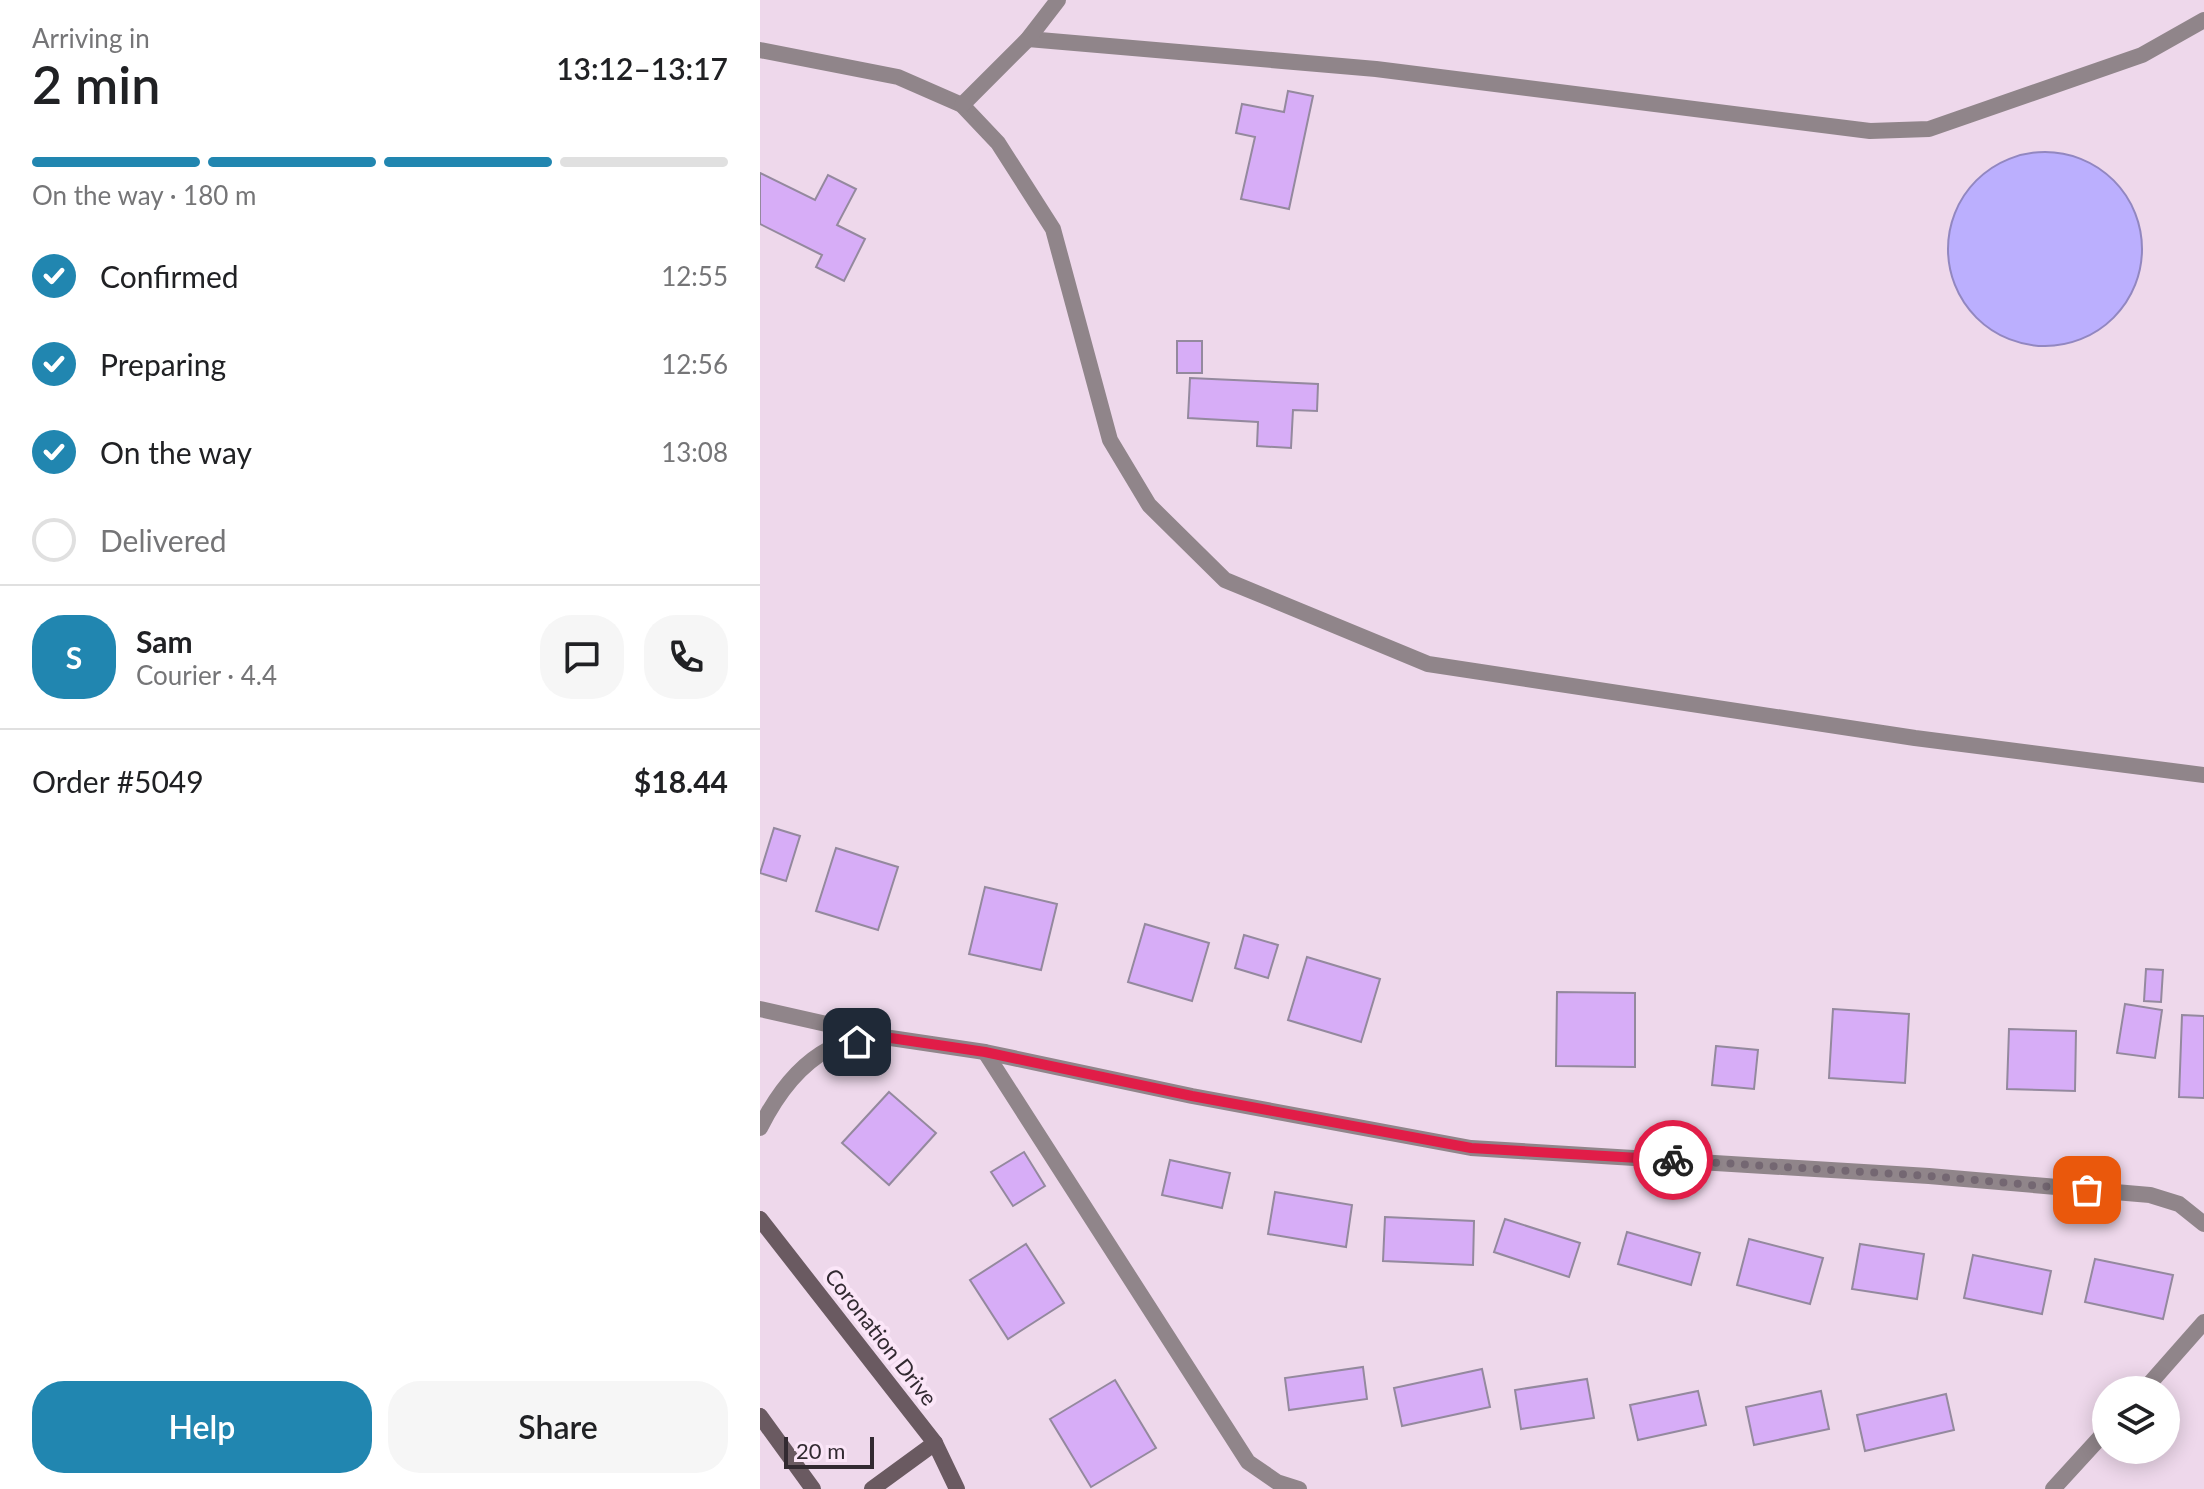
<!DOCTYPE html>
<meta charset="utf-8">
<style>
body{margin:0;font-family:Lato,sans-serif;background:#f6f6f6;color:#202124;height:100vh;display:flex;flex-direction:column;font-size:30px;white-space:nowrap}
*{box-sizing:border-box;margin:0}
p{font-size:26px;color:#757577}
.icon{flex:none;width:44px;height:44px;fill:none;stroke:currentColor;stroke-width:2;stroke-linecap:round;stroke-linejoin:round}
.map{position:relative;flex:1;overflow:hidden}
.side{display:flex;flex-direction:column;background:#fff;width:760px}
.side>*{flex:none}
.buttons{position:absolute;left:1332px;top:1376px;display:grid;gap:16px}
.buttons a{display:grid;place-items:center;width:88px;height:88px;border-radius:50%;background:#fff;box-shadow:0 4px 20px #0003;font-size:40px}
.scale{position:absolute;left:24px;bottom:20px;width:90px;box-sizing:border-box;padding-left:8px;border:4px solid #322a31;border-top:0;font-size:22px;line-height:28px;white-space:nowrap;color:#322a31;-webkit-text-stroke:6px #fbe6f8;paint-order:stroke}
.pin{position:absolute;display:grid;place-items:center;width:68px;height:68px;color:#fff;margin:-34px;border-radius:16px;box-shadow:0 4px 12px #0006}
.courier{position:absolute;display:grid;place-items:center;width:80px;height:80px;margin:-40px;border:6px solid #e11d48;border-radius:50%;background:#fff;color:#222;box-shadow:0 2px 10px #0007}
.headline em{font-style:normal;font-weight:600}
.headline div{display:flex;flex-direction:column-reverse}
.headline{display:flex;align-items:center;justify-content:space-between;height:136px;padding:0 32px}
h1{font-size:52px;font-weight:600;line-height:60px}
.bar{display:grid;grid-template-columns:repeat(4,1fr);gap:12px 8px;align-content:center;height:96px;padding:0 32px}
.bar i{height:10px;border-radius:6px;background:#e0e0e0}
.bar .active{background:#2186b0}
.bar p{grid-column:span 4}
.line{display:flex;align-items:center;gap:20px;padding:0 32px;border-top:2px solid #e0e0e0}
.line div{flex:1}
.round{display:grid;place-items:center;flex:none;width:84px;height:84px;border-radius:32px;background:#f6f6f6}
ol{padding:0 32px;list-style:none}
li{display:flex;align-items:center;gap:24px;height:88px}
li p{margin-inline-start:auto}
li .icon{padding:8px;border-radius:50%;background:#2186b0;color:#fff;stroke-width:4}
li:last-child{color:#757577}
li i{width:44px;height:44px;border:4px solid #e0e0e0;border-radius:50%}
.cta{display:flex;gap:16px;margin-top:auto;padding:16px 32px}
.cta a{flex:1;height:92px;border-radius:32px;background:#2186b0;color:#fff;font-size:32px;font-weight:600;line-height:92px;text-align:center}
.cta a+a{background:#f6f6f6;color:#202124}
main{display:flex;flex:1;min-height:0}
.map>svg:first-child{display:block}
.water{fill:#bbaffe;stroke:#9287c0;stroke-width:2}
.building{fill:#d7adf7;stroke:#94899e;stroke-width:2}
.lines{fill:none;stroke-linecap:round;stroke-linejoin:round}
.lane{stroke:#90858a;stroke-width:16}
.street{stroke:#90858a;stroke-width:16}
.secondary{stroke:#6a5a61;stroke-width:16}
.done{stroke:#746772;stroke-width:8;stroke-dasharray:0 14.4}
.route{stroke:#e11d48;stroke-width:10}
.labels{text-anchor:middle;stroke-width:8;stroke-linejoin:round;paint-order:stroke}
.street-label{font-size:22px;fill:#322a31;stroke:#fbe6f8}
</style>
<main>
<section class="side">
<div class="headline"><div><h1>2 min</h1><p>Arriving in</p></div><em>13:12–13:17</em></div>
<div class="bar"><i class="active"></i><i class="active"></i><i class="active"></i><i></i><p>On the way · 180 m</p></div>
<ol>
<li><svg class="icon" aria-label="check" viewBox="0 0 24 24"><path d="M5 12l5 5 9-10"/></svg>Confirmed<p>12:55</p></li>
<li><svg class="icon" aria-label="check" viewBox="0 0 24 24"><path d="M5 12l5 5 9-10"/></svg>Preparing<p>12:56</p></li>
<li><svg class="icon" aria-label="check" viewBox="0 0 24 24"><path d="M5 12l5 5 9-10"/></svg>On the way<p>13:08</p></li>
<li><i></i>Delivered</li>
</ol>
<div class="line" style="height:144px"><b class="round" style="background:#2186b0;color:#fff">S</b><div><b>Sam</b><p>Courier · 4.4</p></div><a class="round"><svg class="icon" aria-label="chat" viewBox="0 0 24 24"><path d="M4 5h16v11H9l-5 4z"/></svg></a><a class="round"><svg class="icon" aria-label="phone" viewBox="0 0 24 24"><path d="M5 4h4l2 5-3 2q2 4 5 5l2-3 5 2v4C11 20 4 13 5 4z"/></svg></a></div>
<div class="line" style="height:104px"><div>Order #5049</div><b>$18.44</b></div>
<div class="cta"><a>Help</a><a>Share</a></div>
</section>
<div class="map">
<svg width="1444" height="1489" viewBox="0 0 1444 1489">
<rect width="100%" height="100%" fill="#eed8eb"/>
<!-- water -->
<circle class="water" cx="1285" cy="249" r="97"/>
<!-- building -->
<g class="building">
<path d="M528 91 553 96 529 209 481 199 495 137 476 133 482 104 524 112Z"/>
<path d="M0 173 55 200 68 175 96 189 77 225 105 239 84 281 56 267 62 255 0 224Z"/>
<rect x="417" y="341" width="25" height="32"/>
<path d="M430 378 558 384 557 411 533 410 531 448 497 446 498 422 428 418Z"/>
<path d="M14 828 40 836 26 881 0 873Z"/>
<path d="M76 848 138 867 118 930 56 911Z"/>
<path d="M225 887 297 904 281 970 209 954Z"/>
<path d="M385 924 449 943 432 1001 368 982Z"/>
<path d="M484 935 518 945 508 978 475 968Z"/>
<path d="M547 957 620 979 601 1042 528 1020Z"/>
<path d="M1386 969 1403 970 1401 1002 1384 1001Z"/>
<path d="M797 992 875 993V1067L796 1066Z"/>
<path d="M1365 1004 1402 1010 1395 1058 1357 1053Z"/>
<path d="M1073 1009 1149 1014 1145 1083 1069 1078Z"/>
<path d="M1422 1015 1444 1016V1098L1419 1097Z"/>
<path d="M1249 1029 1316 1031 1315 1091 1247 1089Z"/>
<path d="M956 1046 998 1050 994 1089 952 1085Z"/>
<path d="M129 1092 176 1133 129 1185 82 1143Z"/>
<path d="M264 1152 285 1186 253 1206 231 1172Z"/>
<path d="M410 1160 470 1173 462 1208 402 1195Z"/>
<path d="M515 1192 592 1205 586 1247 508 1234Z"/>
<path d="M625 1217 714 1221 713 1265 623 1261Z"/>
<path d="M745 1219 820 1243 809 1277 734 1252Z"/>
<path d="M867 1232 940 1253 931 1285 858 1264Z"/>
<path d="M989 1239 1063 1258 1050 1304 977 1285Z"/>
<path d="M266 1244 304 1303 248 1339 210 1280Z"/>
<path d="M1100 1244 1164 1254 1157 1299 1092 1289Z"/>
<path d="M1213 1255 1291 1271 1282 1314 1204 1298Z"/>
<path d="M1335 1259 1413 1275 1403 1319 1325 1302Z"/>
<path d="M603 1367 607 1399 529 1410 525 1378Z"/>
<path d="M722 1369 730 1407 642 1426 634 1388Z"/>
<path d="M827 1379 834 1418 761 1429 755 1390Z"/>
<path d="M355 1380 396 1448 331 1487 290 1419Z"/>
<path d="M938 1391 946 1425 878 1440 870 1405Z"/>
<path d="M1061 1391 1069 1429 994 1445 986 1407Z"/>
<path d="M1186 1394 1194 1430 1105 1451 1097 1415Z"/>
</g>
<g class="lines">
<!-- lane -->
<path class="lane" d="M268 39 616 69 1110 131 1169 129 1382 55 1444 20"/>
<!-- street -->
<g class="street">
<path d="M0 50 138 77 202 105 238 143 293 229 350 440 389 505 465 580 668 664 1155 738 1444 775"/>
<path d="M202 105 268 39 298 0"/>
<path d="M0 1009 124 1037 225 1052 432 1096 711 1148 1169 1176 1390 1195 1419 1204 1444 1224"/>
<path d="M225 1052 488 1462 517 1482 539 1489"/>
<path d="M0 1128C16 1096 37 1066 69 1049 82 1042 103 1041 118 1038"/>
<path d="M1384 1390 1444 1322"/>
<path d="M1293 1489 1346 1431"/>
</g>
<!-- secondary -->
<g class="secondary">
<path d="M0 1219 175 1443 197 1489"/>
<path d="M0 1416 53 1489"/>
<path d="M112 1489 175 1443"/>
</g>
</g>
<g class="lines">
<!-- done -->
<path class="done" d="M913 1160 1169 1176 1327 1190"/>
<!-- route -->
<path class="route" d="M97 1042 124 1037 225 1052 432 1096 711 1148 913 1160"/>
</g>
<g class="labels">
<!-- street labels -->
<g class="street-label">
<text transform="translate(121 1337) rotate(52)" y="8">Coronation Drive</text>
</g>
</g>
</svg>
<div class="buttons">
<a><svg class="icon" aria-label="layers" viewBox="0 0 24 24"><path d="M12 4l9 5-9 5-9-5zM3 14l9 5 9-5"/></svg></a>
</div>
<div class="scale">20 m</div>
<div class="pin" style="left:1327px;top:1190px;background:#ea580c"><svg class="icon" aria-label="bag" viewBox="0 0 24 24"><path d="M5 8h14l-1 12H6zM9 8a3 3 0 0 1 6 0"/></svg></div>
<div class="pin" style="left:97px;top:1042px;background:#1f2937"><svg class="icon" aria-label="home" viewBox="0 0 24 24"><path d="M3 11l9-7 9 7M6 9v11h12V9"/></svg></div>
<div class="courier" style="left:913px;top:1160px"><svg class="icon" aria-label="bike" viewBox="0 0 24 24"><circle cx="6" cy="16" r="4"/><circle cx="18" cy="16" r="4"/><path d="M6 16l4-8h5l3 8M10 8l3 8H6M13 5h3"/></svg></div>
</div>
</main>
